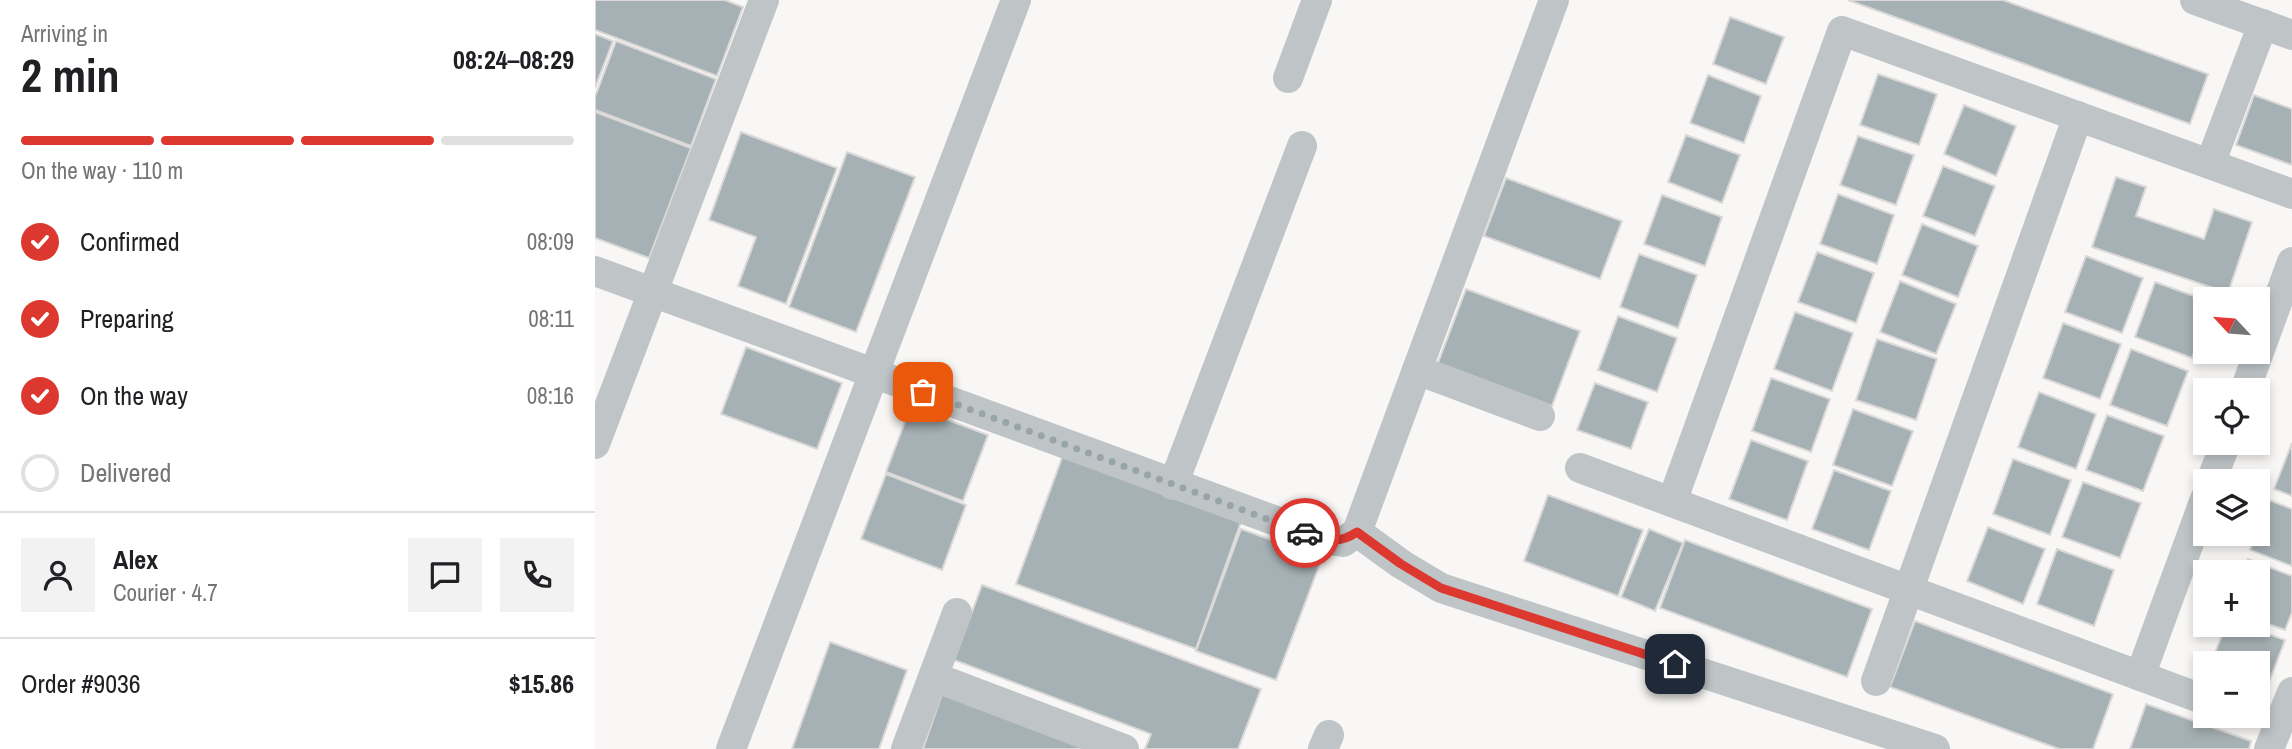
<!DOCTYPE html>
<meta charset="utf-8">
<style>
body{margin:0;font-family:"Archivo Narrow",sans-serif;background:#f2f2f2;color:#202124;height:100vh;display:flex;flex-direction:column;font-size:26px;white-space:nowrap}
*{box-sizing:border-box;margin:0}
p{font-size:23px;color:#757577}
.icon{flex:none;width:38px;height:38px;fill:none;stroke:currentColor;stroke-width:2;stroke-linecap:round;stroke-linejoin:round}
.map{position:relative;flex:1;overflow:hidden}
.side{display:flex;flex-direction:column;background:#fff;width:595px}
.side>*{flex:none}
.needle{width:46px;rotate:296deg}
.fabs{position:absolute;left:1598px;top:287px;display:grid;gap:14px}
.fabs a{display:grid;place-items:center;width:77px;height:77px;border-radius:0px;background:#fff;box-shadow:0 4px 10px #0003;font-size:35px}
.pin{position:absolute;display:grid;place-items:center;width:60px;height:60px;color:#fff;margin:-30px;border-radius:14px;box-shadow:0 4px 10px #0006}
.courier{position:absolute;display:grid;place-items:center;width:70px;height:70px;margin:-35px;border:5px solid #dd3830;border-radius:50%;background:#fff;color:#222;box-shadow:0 2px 9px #0007}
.headline em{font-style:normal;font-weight:700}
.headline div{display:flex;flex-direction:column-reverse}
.headline{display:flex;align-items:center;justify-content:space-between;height:119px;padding:0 21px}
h1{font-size:46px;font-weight:700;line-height:52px}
.bar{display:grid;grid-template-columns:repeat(4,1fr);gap:10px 7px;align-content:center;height:84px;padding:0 21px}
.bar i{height:9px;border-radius:5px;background:#e0e0e0}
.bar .current{background:#dd3830}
.bar p{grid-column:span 4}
.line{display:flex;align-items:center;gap:18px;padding:0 21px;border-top:2px solid #e0e0e0}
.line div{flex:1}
.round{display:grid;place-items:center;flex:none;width:74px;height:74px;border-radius:0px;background:#f2f2f2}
ol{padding:0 21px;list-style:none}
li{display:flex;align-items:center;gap:21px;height:77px}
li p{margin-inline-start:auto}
li .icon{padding:7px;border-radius:50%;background:#dd3830;color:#fff;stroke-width:4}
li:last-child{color:#757577}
li i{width:38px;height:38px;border:4px solid #e0e0e0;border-radius:50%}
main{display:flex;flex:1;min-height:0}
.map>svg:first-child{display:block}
.building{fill:#a6b1b5;stroke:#dad9d8;stroke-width:2}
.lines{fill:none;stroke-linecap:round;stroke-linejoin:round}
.minor{stroke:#bfc5c7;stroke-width:30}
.done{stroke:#98a5a8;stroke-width:7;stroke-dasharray:0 12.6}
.route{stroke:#dd3830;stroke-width:9}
</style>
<main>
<section class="side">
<div class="headline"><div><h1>2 min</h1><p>Arriving in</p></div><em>08:24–08:29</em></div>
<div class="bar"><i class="current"></i><i class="current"></i><i class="current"></i><i></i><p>On the way · 110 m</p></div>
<ol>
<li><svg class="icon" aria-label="check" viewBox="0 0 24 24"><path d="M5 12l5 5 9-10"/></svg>Confirmed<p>08:09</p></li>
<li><svg class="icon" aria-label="check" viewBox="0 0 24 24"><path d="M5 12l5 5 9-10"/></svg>Preparing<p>08:11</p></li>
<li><svg class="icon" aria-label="check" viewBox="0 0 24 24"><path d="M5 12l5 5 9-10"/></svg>On the way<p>08:16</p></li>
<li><i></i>Delivered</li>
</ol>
<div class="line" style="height:126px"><a class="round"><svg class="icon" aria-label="person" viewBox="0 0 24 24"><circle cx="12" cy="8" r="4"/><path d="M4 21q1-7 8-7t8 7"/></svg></a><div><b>Alex</b><p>Courier · 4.7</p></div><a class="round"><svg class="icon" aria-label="chat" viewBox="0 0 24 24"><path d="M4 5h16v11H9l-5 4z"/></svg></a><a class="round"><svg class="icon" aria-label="phone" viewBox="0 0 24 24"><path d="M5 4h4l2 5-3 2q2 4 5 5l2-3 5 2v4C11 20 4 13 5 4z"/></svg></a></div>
<div class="line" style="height:91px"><div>Order #9036</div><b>$15.86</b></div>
</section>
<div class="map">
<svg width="1697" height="749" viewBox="0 0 1697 749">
<rect width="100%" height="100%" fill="#f8f7f5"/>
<!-- building -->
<g class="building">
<path d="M0 0H130L148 7 122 76 0 30Z"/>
<path d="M1253 0H1408L1613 74 1595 124Z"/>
<path d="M1135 17 1189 37 1171 84 1118 64Z"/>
<path d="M0 34 18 41 0 88Z"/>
<path d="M21 41 121 79 96 146 0 110V97Z"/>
<path d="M1283 74 1342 94 1324 145 1265 125Z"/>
<path d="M1113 75 1166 96 1149 143 1095 123Z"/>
<path d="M1659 95 1697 109V165L1641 145Z"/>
<path d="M1369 105 1421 126 1401 176 1349 154Z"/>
<path d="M0 112 96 148 54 258 0 238Z"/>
<path d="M146 132 242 168 191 304 143 286 161 237 114 220Z"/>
<path d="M1091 135 1145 155 1127 203 1073 182Z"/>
<path d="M1263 136 1319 155 1301 205 1245 185Z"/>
<path d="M252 152 320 177 261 332 194 307Z"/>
<path d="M1348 166 1400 186 1380 236 1328 216Z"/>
<path d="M1521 177 1551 187 1541 216 1609 239 1619 209 1657 222 1633 293 1497 247Z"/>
<path d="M911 178 1027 221 1005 279 889 236Z"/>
<path d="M1243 194 1299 215 1282 264 1225 244Z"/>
<path d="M1067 195 1127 217 1110 266 1049 244Z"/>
<path d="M1327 224 1383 246 1363 297 1307 275Z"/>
<path d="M1222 252 1279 273 1261 323 1203 302Z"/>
<path d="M1044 254 1102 275 1083 328 1025 307Z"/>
<path d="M1491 256 1548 278 1527 333 1470 312Z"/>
<path d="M1305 281 1361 304 1341 354 1285 332Z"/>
<path d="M1560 282 1610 300V323L1597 358 1540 337Z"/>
<path d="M871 289 985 331 957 406 843 363Z"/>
<path d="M1200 312 1258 333 1237 391 1179 369Z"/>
<path d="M1023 316 1082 338 1062 392 1003 370Z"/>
<path d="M1468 323 1526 344 1505 399 1448 378Z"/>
<path d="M1282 339 1342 359 1321 420 1261 400Z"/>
<path d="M151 347 247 383 222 449 126 414Z"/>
<path d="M1536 349 1593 371 1572 426 1515 405Z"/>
<path d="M1176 378 1235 399 1216 452 1157 431Z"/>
<path d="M1000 383 1053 402 1036 449 982 430Z"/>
<path d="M1444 392 1501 414 1481 469 1423 447Z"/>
<path d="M316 406 393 435 368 501 291 472Z"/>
<path d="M1258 409 1318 431 1297 486 1238 465Z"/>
<path d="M1512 415 1569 436 1548 491 1491 470Z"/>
<path d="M1156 440 1213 461 1192 520 1134 499Z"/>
<path d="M1697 443V496L1679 489Z"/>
<path d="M468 455 647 519 601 649 421 584Z"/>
<path d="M1418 459 1476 480 1455 535 1398 514Z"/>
<path d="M1239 470 1296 491 1274 550 1217 529Z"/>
<path d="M291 474 371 505 347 570 266 539Z"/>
<path d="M1488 482 1546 503 1525 558 1467 537Z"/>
<path d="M953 495 1048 530 1023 596 929 561Z"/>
<path d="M1674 500 1697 509V566L1655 550Z"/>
<path d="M1393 527 1450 549 1428 604 1372 581Z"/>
<path d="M646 529 727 558 681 680 601 651Z"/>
<path d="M1054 529 1088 543 1060 611 1026 597Z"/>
<path d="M1090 540 1277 609 1252 677 1065 608Z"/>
<path d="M1462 549 1519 570 1499 626 1442 604Z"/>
<path d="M1653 559 1697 576V612L1690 630 1662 620V572H1648Z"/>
<path d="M387 585 666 689 643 749H550L556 734 359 660Z"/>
<path d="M1320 621 1518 694 1498 749H1464L1295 687Z"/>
<path d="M1631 625H1649L1690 640 1671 690 1662 687V663H1616Z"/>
<path d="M235 642 312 670 284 749H197Z"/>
<path d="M347 694 501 749H328Z"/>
<path d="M1551 704 1656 741 1654 749H1535Z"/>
</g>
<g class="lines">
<!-- minor -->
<g class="minor">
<path d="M1600 0 1697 35"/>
<path d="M693 78 722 0"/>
<path d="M1615 164 1668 24"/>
<path d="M0 271 733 540 748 542 762 532 959 0"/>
<path d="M822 370 945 416"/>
<path d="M1650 390 1697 262"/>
<path d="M0 444 169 0"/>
<path d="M985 468 1610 700"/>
<path d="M1616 481 1631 443"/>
<path d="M578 485 707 146"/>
<path d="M1077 502 1247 31 1697 194"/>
<path d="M762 532 806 564 846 588 1340 749"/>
<path d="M1545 676 1610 499"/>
<path d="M339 677 529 749"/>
<path d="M1281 681 1483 116"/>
<path d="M136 749 421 0"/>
<path d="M311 749 362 613"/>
<path d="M728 749 734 735"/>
<path d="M1674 749 1697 692"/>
</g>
</g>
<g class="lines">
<!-- done -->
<path class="done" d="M328 392 710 533"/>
<!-- route -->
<path class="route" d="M710 533C731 540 743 545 762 532L806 564 846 588 1080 664"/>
</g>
</svg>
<div class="fabs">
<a><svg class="needle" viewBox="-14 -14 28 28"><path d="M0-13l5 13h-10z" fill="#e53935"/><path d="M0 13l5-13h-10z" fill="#757577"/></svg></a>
<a><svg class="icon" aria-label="locate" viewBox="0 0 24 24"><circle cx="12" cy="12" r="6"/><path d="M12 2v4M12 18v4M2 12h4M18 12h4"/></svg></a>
<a><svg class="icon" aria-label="layers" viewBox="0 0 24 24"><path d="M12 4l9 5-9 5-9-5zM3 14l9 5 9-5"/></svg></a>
<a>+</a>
<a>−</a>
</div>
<div class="pin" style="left:328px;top:392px;background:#ea580c"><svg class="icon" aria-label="bag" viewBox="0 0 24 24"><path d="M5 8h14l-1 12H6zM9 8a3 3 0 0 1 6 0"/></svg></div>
<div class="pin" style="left:1080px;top:664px;background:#1f2937"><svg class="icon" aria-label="home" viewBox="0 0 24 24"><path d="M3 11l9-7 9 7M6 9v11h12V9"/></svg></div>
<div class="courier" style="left:710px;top:533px"><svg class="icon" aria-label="car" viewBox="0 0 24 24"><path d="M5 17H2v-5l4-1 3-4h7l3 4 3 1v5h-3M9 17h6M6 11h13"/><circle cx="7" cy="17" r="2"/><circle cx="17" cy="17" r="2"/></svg></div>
</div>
</main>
